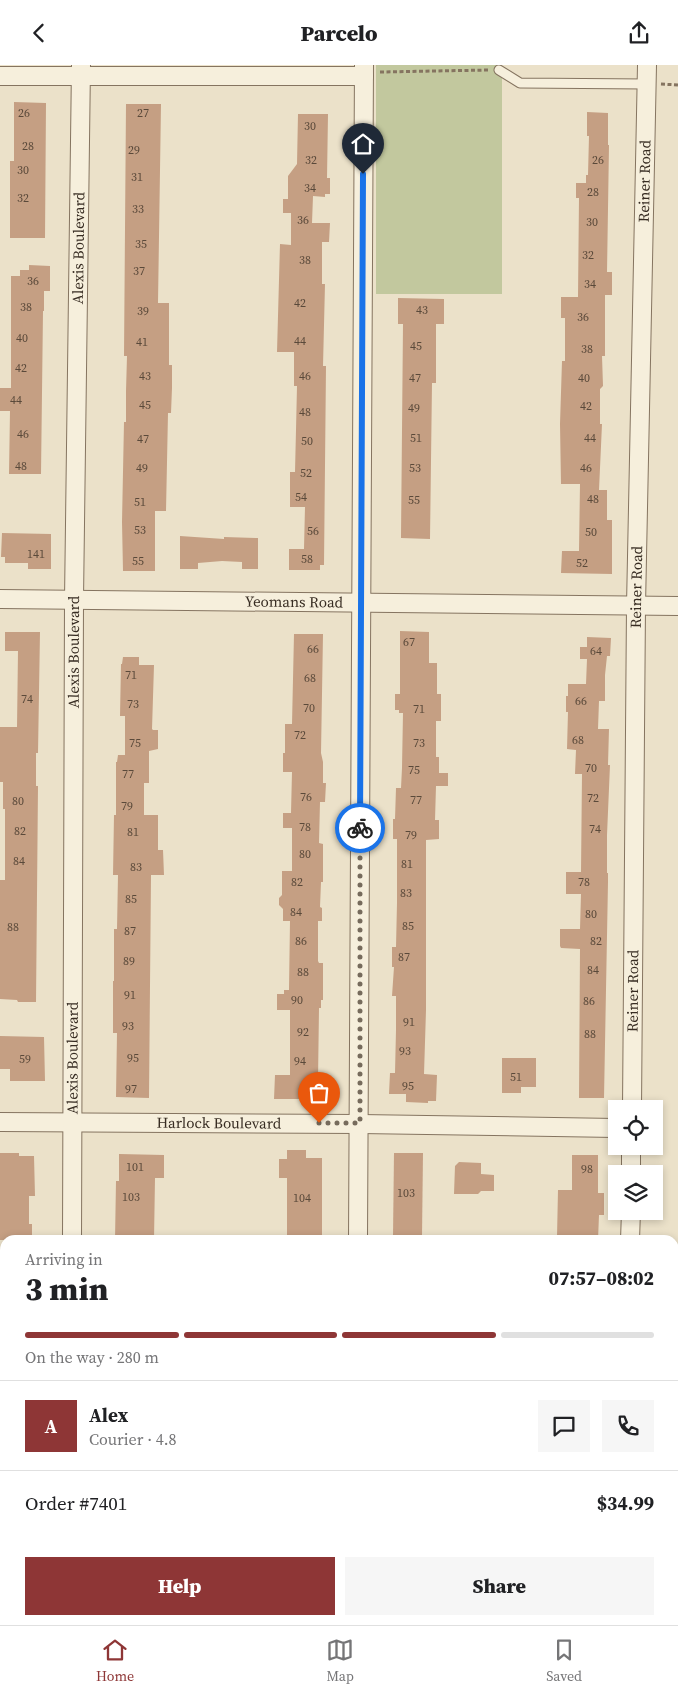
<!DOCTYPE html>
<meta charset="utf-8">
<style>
body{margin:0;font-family:"Source Serif 4",serif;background:#f6f6f6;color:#202124;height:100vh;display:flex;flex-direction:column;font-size:19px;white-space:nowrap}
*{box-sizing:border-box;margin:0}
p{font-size:16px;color:#757577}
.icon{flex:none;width:28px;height:28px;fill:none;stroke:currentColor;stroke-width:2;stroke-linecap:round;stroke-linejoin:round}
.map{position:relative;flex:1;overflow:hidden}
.drawer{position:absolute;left:0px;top:1170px;width:679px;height:390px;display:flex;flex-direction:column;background:#fff;border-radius:15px 15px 0 0;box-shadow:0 2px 8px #0003}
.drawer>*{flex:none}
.fabs{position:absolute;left:608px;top:1035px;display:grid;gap:10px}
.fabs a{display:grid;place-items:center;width:55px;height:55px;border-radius:0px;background:#fff;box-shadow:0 2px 8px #0003;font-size:25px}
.pin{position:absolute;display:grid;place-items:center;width:42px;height:42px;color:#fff;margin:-51px -21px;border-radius:50% 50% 50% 0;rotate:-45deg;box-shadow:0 0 5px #0007}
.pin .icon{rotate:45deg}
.courier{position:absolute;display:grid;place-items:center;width:50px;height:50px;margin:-25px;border:4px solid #1a73e8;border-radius:50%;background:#fff;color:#222;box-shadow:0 1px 6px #0007}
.head em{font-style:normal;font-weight:800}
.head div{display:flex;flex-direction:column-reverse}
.head{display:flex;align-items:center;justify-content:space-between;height:85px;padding:0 25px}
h1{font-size:32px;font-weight:800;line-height:38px}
.bar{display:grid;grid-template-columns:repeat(4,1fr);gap:8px 5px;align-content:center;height:60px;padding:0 25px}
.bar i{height:6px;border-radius:4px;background:#e0e0e0}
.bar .active{background:#8e3636}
.bar p{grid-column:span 4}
.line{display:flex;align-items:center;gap:12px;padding:0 25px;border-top:1px solid #e0e0e0}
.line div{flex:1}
.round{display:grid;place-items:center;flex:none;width:52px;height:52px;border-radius:0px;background:#f6f6f6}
.cta{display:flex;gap:10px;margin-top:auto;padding:10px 25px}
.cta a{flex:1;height:58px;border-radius:0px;background:#8e3636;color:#fff;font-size:20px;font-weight:800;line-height:58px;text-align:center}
.cta a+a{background:#f6f6f6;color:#202124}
header{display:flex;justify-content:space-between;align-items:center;height:65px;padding:0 25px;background:#fff;font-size:22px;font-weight:800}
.tabs{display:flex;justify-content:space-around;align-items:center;height:70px;border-top:1px solid #e0e0e0;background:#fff;font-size:14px;color:#757577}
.tabs a{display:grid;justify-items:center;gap:2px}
.tabs .active{color:#8e3636}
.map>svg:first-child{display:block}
.green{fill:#c2c89e}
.building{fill:#c59f83}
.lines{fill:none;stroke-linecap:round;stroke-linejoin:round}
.service-casing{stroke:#857460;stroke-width:11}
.minor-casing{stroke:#857460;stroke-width:20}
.path{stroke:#857460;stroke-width:3;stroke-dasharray:4 2.5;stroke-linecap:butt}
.service{stroke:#f6efdc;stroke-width:9}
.minor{stroke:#f6efdc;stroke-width:18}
.done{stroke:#766b5c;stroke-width:5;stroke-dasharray:0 9}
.route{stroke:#1a73e8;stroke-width:6}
.labels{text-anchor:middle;stroke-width:5;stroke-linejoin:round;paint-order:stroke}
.number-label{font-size:12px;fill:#5a493a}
.street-label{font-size:15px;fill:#372c22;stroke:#f3ebd8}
</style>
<header><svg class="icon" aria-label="back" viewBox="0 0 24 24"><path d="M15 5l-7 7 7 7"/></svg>Parcelo<svg class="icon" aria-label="share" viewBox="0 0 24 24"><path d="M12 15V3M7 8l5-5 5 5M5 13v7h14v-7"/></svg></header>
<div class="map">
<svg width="678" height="1560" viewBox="0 0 678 1560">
<rect width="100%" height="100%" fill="#ebe1c9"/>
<!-- green -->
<rect class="green" x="376" y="0" width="126" height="229"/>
<!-- building -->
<g class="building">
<path d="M14 37 46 38 45 173H10V96H14Z"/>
<path d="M126 39H161L158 238H169V300H172V323L171 348H168L166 446H155V506H123L122 457 124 357H126V326L127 291H124Z"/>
<path d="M587 47 608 48V80H609L607 207H612V230H605V291H602L603 321 600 324V359H602L599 425H607V455H612V509L561 508 562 486H579L580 419H561L560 359 562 296H565V253H561V232H578L579 133H576V118H586V110H588L589 71H587Z"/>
<path d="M298 49H328L327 113H330V129H325V132L313 131 312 158H330L329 177H322V219H325L323 301H326L324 500H320V505H289V484H304L305 442H290V407H295L296 365 297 321H294V287H277L280 179 291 180V148H283V134H288V111L297 99Z"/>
<path d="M29 200 50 201V226H44V246H43L41 409H9L10 346H0V323H11V211H20V205H29Z"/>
<path d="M398 233 444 234V259H436V318H432L430 474 401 473V472L403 259H398Z"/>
<path d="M2 468 51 469V504H28V498H5V492H1Z"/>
<path d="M180 471 224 474V472L258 473V504H242V497L222 496 198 498V504H180Z"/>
<path d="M400 566 429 567V598H437V629H441V656H436V692H439V708H448V721H436L435 755H439V774L426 775V945L424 1009 437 1010 436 1036H428V1038L406 1037V1029H389L390 1008H395L396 965V931H392L394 902H392V882H396L397 838V774H393V754H395L396 723H401L402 703 403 648H399V645H395V629H400Z"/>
<path d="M5 567H40L38 688H36V721H38L36 937H18L17 935 0 934V815H5V744H3V717H0V662H17L18 586H5Z"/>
<path d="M294 569H323L321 688 323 697V718H326L325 737H320L319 778 323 779V817H321L320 842 322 843V856H318V896L319 898H323V935H321V943H319L318 1015H324V1034H274L275 1010H290V945H277V929H284V925H289L290 856H283V844L279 840V833L282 830V806H292V763H283V748H291L292 707H283V688H285V659H292Z"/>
<path d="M587 572 611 573 610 591H607L605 610V636H599L598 664H609L608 700H610L607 770V808H608V817L604 1033H579L580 884 561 883 560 881V864H580L581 829H566V807H581L582 709H575L576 685 567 684 568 647H566V631H568V619H586L587 594H580V582H587Z"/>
<path d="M123 592H139V600H154L152 664 153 665H158V684L149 686V718H144V750H158V785H163L164 810H151L149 1033 116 1032 117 968H113V916H114V864H117L118 810H113L114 750H116V697H117L118 690H125V651H120L121 599H122Z"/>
<path d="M0 971 44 972 45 1016H10V1004H0Z"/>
<path d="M502 993H536V1022H521V1028H502Z"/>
<path d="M287 1085H306V1093H322V1175H287V1113H279V1094H287Z"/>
<path d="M0 1088H19V1091H34L35 1131H29V1159H32V1175H0Z"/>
<path d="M394 1088H423L422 1171H393Z"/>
<path d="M119 1089 164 1090V1113H155L154 1175H115L116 1116H119Z"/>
<path d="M572 1090H598V1128H604V1150H599L598 1175H566V1172H557L558 1125H572Z"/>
<path d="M459 1097 481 1098V1109L494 1110V1126H481L478 1129H454L455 1101Z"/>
</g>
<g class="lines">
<!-- service casing -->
<g class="service-casing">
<path id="service" d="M499 5 520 18 646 19"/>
</g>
<!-- minor casing -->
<g class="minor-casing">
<g id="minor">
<path d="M0 11H364"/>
<path id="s1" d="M0 534 678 541"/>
<path id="s2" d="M632 1044 636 541 647 0"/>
<path id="s3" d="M0 1057 360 1059 616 1063"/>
<path d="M631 1109V1081"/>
<path id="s4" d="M72 1175 74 535 81 0"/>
<path d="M358 1175 364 0"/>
<path d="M630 1175 631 1146"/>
<path d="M67 1560V1555"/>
<path d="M353 1560V1555"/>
<path d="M627 1560V1555"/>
</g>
</g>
<!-- path -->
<g class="path">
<path d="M380 7 489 5"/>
<path d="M661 19 678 20"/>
</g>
<!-- service -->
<use href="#service" class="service"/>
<!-- minor -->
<use href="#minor" class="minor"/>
</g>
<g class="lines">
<!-- done -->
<path class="done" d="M319 1058H360V763"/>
<!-- route -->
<path class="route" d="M360 763 363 109"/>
</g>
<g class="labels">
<!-- number labels -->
<g class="number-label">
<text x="24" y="52">26</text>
<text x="143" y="52">27</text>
<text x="310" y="65">30</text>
<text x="28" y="85">28</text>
<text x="134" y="89">29</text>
<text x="311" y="99">32</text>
<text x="598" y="99">26</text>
<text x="23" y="109">30</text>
<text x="137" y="116">31</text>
<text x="310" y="127">34</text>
<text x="593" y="131">28</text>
<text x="23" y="137">32</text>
<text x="138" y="148">33</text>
<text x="303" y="159">36</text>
<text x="592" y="161">30</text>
<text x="141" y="183">35</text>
<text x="588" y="194">32</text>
<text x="305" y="199">38</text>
<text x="139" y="210">37</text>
<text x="33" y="220">36</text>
<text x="590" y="223">34</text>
<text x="300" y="242">42</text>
<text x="26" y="246">38</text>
<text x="422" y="249">43</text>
<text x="143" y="250">39</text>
<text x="583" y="256">36</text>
<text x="22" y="277">40</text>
<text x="300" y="280">44</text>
<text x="142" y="281">41</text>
<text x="416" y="285">45</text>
<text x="587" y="288">38</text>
<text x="21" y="307">42</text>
<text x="145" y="315">43</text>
<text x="305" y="315">46</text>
<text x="415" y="317">47</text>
<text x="584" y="317">40</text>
<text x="16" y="339">44</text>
<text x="145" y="344">45</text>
<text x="586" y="345">42</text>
<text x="414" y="347">49</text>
<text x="305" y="351">48</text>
<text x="23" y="373">46</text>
<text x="416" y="377">51</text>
<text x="590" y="377">44</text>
<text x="143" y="378">47</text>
<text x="307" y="380">50</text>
<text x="21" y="405">48</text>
<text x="142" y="407">49</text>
<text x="415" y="407">53</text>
<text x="586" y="407">46</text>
<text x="306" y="412">52</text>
<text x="301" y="436">54</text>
<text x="593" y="438">48</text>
<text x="414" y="439">55</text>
<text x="140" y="441">51</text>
<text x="140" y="469">53</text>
<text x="313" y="470">56</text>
<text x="591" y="471">50</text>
<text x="36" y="493">141</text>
<text x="307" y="498">58</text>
<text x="138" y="500">55</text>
<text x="582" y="502">52</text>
<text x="409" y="581">67</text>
<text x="313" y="588">66</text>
<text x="596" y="590">64</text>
<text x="131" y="614">71</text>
<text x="310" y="617">68</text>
<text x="27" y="638">74</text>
<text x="581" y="640">66</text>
<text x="133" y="643">73</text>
<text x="309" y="647">70</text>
<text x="419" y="648">71</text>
<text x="300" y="674">72</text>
<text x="578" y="679">68</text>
<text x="135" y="682">75</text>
<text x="419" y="682">73</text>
<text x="591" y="707">70</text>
<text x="414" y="709">75</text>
<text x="128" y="713">77</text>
<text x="306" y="736">76</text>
<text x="593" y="737">72</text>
<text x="416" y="739">77</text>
<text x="18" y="740">80</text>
<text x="127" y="745">79</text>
<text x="305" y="766">78</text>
<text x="595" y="768">74</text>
<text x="20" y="770">82</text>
<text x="133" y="771">81</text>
<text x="411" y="774">79</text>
<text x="305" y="793">80</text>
<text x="19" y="800">84</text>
<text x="407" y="803">81</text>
<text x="136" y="806">83</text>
<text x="297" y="821">82</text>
<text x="584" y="821">78</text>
<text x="406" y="832">83</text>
<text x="131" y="838">85</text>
<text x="296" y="851">84</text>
<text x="591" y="853">80</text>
<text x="408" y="865">85</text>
<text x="13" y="866">88</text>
<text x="130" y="870">87</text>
<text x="301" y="880">86</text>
<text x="596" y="880">82</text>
<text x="404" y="896">87</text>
<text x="129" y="900">89</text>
<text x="593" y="909">84</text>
<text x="303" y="911">88</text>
<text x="130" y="934">91</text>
<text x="297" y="939">90</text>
<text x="589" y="940">86</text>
<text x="409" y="961">91</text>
<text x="128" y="965">93</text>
<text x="303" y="971">92</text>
<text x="590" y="973">88</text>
<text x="405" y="990">93</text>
<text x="133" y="997">95</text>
<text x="25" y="998">59</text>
<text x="300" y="1000">94</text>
<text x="516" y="1016">51</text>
<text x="408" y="1025">95</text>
<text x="131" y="1028">97</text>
<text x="135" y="1106">101</text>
<text x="587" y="1108">98</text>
<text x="406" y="1132">103</text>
<text x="131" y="1136">103</text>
<text x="302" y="1137">104</text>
</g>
<!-- street labels -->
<g class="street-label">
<text dy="5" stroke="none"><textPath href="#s2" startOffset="928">Reiner Road</textPath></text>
<text dy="5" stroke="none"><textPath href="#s4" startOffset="992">Alexis Boulevard</textPath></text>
<text dy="5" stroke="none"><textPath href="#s2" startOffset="522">Reiner Road</textPath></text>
<text dy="5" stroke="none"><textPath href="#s1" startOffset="294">Yeomans Road</textPath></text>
<text dy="5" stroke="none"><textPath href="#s4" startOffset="588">Alexis Boulevard</textPath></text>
<text dy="5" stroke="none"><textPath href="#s2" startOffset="118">Reiner Road</textPath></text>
<text dy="5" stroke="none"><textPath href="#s4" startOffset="182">Alexis Boulevard</textPath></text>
<text dy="5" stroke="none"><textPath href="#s3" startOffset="219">Harlock Boulevard</textPath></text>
</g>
</g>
</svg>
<div class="fabs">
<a><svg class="icon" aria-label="locate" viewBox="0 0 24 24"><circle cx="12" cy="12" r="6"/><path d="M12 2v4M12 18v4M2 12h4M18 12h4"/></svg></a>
<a><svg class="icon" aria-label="layers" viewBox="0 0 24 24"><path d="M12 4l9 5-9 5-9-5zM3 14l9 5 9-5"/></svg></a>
</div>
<div class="pin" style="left:319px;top:1058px;background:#ea580c"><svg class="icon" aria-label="bag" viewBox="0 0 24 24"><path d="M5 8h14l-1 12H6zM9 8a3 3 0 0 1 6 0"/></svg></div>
<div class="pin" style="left:363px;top:109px;background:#1f2937"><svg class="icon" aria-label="home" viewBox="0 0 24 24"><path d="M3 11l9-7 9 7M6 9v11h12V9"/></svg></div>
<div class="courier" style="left:360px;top:763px"><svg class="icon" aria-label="bike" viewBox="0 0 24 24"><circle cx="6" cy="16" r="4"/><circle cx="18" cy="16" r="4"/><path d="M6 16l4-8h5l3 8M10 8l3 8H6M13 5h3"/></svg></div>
<section class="drawer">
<div class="head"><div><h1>3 min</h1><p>Arriving in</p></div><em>07:57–08:02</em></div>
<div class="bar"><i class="active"></i><i class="active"></i><i class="active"></i><i></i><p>On the way · 280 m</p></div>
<div class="line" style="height:90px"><b class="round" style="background:#8e3636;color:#fff">A</b><div><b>Alex</b><p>Courier · 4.8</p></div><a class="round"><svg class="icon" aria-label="chat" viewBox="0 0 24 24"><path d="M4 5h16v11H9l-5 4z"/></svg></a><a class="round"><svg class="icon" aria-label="phone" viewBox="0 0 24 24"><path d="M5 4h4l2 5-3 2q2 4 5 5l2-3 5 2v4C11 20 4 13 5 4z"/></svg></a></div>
<div class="line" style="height:65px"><div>Order #7401</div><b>$34.99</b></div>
<div class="cta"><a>Help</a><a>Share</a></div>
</section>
</div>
<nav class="tabs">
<a class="active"><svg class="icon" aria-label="home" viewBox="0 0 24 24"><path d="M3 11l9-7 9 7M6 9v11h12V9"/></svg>Home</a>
<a><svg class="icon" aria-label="map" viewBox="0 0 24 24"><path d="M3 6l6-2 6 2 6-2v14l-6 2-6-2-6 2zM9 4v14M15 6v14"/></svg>Map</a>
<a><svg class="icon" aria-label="saved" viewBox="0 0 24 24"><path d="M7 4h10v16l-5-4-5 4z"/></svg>Saved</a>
</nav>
